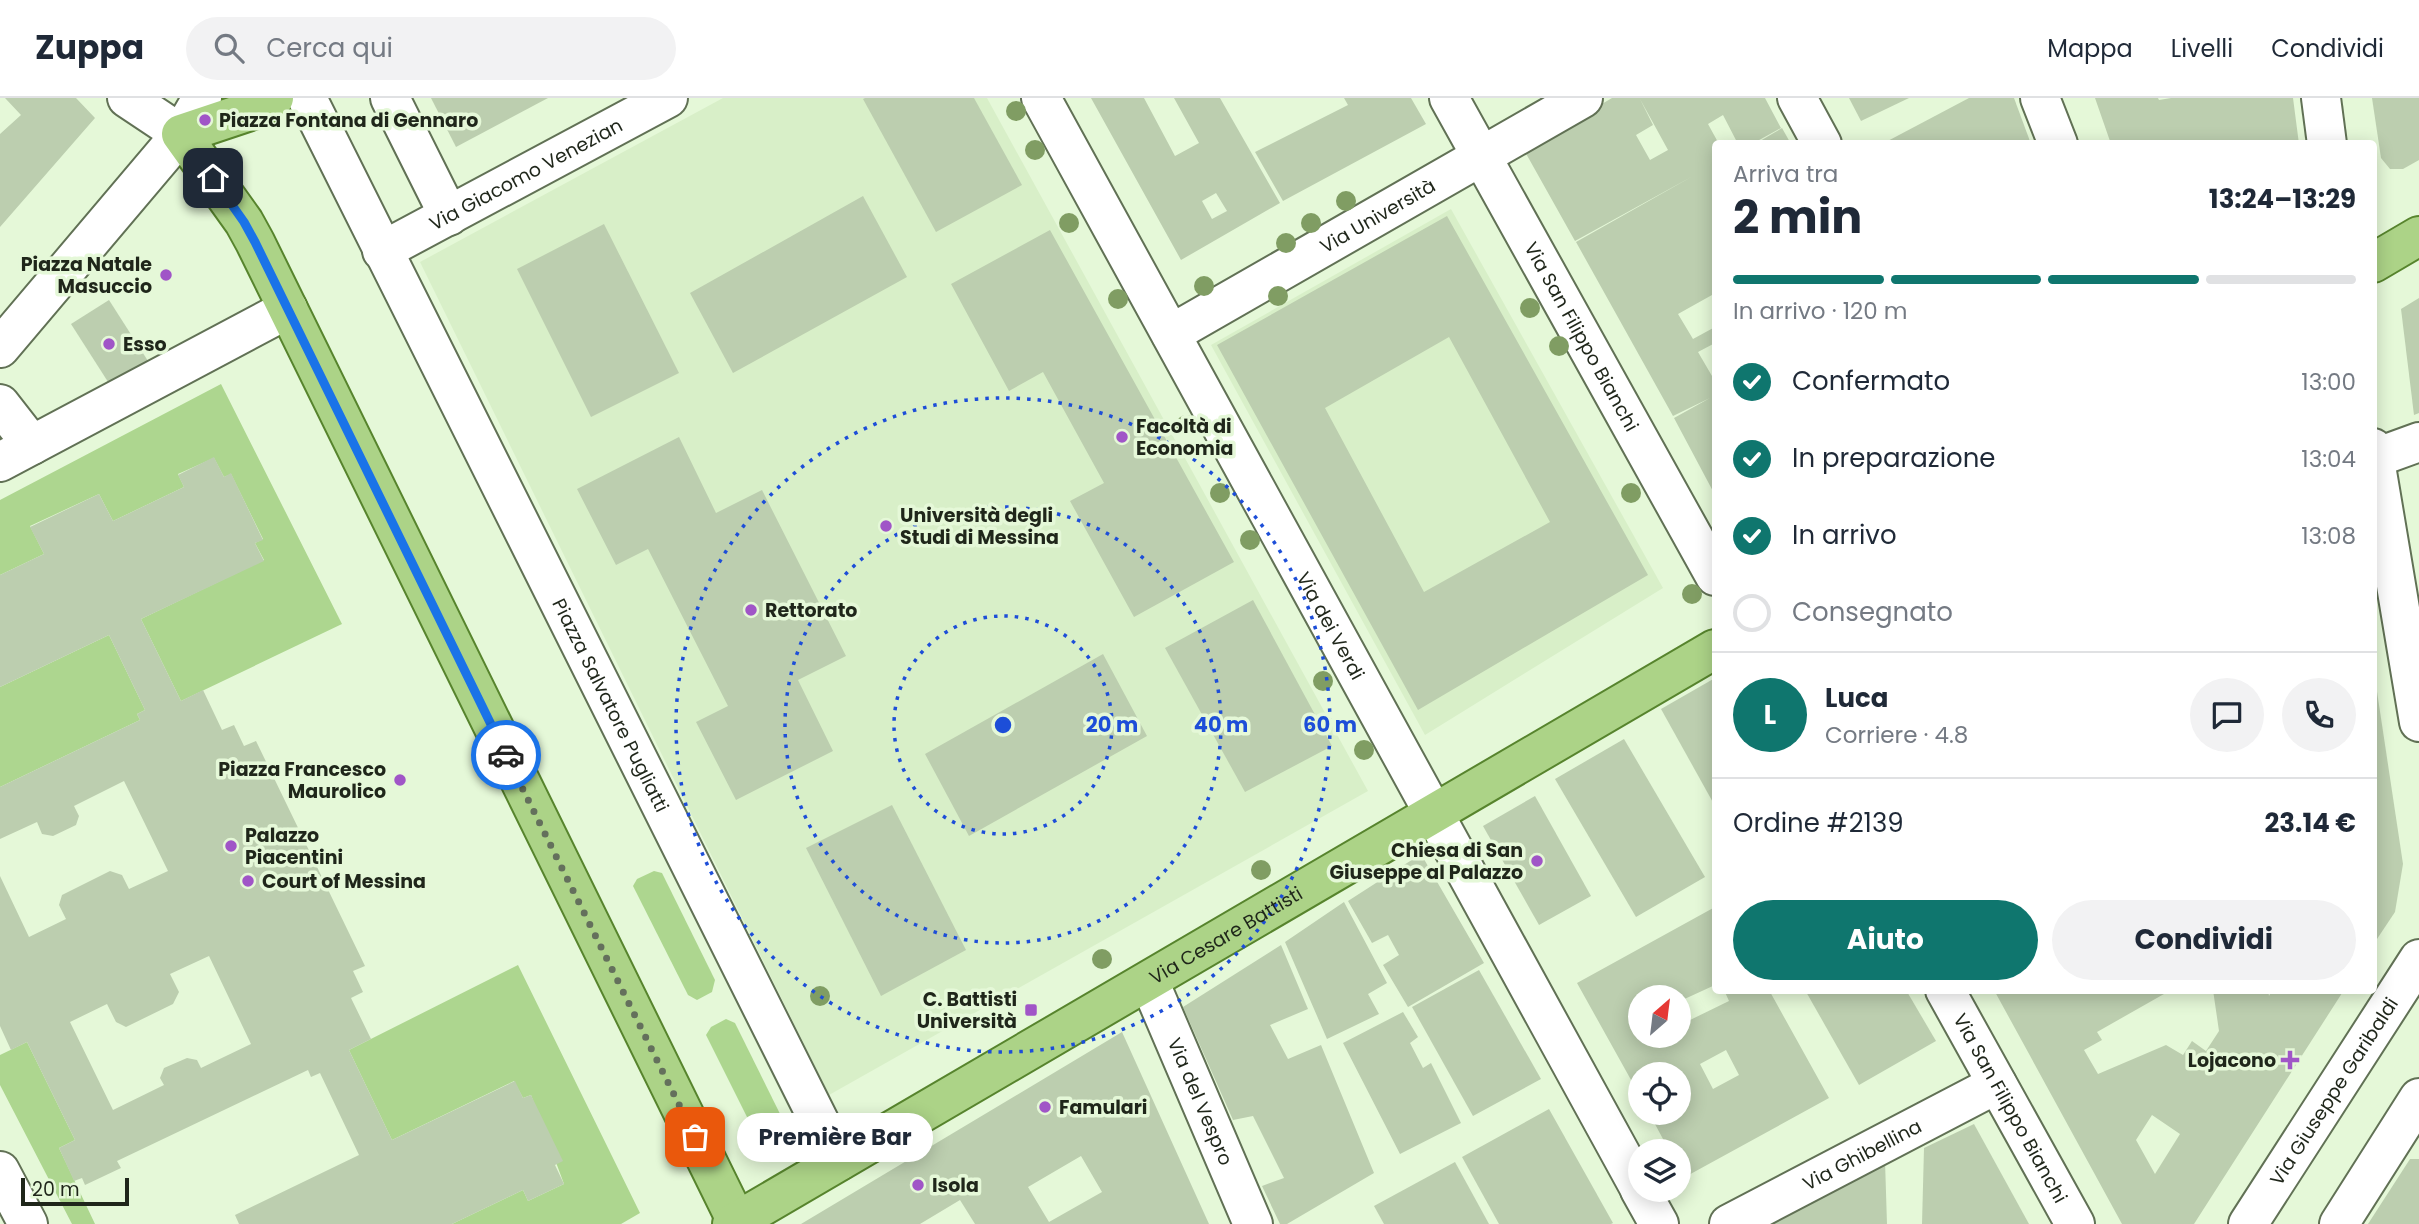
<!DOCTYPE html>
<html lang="it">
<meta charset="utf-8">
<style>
body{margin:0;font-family:Poppins,sans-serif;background:#f2f2f3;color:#1f2937;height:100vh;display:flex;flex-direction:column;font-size:26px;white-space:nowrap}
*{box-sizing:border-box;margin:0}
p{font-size:23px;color:#747a83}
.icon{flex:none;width:38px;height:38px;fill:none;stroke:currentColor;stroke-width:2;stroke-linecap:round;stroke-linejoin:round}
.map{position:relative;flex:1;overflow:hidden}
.details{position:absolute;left:1712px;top:42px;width:665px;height:854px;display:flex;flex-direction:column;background:#fff;border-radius:7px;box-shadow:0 4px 18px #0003}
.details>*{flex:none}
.needle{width:46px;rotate:28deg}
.tools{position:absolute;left:1628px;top:887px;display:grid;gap:14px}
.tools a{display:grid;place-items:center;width:63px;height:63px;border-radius:50%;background:#fff;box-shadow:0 4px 18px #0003;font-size:35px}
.scale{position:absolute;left:21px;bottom:18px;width:108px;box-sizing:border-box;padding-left:7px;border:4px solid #1f261a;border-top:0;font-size:19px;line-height:24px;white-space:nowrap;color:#1f261a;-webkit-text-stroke:5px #e5f8d8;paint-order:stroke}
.pin{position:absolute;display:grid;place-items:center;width:60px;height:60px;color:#fff;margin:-30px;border-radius:14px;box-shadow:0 4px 10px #0006}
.courier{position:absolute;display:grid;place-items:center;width:70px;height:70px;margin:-35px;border:5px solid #1a73e8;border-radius:50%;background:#fff;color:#222;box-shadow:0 2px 9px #0007}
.bubble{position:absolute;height:49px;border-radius:24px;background:#fff;box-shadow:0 4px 18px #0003;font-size:23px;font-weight:700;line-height:49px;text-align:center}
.overview em{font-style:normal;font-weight:700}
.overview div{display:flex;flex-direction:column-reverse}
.overview{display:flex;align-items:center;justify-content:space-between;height:119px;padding:0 21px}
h1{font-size:46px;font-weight:700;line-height:52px}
.bar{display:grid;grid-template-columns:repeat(4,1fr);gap:10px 7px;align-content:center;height:84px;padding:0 21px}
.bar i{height:9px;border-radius:5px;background:#e0e1e3}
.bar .on{background:#0f766e}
.bar p{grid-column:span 4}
.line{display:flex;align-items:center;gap:18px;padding:0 21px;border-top:2px solid #e0e1e3}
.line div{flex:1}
.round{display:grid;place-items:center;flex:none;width:74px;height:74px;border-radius:37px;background:#f2f2f3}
ol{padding:0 21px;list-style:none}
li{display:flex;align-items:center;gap:21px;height:77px}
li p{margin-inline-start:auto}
li .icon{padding:7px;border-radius:50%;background:#0f766e;color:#fff;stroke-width:4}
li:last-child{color:#747a83}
li i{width:38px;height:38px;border:4px solid #e0e1e3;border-radius:50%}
.cta{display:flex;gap:14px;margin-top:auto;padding:14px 21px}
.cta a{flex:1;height:80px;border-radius:42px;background:#0f766e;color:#fff;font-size:28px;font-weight:700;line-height:80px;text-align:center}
.cta a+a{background:#f2f2f3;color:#1f2937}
header{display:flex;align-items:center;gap:42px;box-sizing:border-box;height:98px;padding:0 35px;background:#fff;border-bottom:2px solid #e0e1e3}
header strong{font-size:33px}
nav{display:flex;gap:38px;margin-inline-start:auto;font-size:24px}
.search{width:490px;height:63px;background:#f2f2f3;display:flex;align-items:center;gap:18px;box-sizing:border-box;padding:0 24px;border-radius:38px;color:#747a83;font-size:26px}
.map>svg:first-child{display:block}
.built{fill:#d8efc8}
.green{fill:#add68f}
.building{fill:#bcceaf;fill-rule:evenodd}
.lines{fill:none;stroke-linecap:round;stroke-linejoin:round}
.minor-casing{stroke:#617155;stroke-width:42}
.major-casing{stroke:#57842d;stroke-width:42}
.minor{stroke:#fff;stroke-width:38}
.major{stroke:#acd387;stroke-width:38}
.tree{fill:#809d63}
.done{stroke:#64705c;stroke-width:7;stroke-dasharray:0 12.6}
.route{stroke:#1a73e8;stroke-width:9}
.ring{fill:none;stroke:#1d4ed8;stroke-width:3.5;stroke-dasharray:3.5 7}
.poi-dot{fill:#a055c7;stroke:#e5f8d8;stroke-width:2.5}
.labels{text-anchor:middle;stroke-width:7;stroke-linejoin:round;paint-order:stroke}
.poi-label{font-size:19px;font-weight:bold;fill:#1f261a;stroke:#e5f8d8;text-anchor:start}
.street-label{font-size:19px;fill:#1f261a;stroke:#e5f8d8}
.centre{fill:#1d4ed8;stroke:#e5f8d8;stroke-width:3.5}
.ring-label{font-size:21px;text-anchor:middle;font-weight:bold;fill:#1d4ed8;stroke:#e5f8d8;stroke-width:7;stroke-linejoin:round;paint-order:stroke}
</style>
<header>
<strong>Zuppa</strong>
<div class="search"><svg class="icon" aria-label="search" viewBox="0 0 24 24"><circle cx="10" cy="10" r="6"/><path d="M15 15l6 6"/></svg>Cerca qui</div>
<nav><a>Mappa</a><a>Livelli</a><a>Condividi</a></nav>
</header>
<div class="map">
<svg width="2419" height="1126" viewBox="0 0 2419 1126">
<rect width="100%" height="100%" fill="#e5f8d8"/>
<!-- built -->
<g class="built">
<path d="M723 0H987L1368 693 829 997 420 164Z"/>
<path d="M1451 111 1663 490 1425 637 1211 247Z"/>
</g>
<!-- green -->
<g class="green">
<path d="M221 286 342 526 181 603 141 521 264 462 255 445 263 441 231 376 224 379 214 360 178 376 184 389 113 423 99 396 30 428 44 456 0 477V402Z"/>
<path d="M109 537 145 612 137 616 140 622 0 689V589Z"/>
<path d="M654 773 662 775 715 882 712 894 697 902 688 897 633 788 637 781Z"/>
<path d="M518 867 640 1115 621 1126H452L523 1092 528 1103 564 1086 531 997 523 1000 514 983 392 1042 349 952Z"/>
<path d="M726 921 735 925 788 1032 785 1042 770 1050 761 1047 706 937 711 929Z"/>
<path d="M27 944 75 1042 59 1050 95 1126H72L0 987V957Z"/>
</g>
<!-- building -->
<g class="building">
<path d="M5 0H76L95 20 0 129V36L21 17Z"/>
<path d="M431 0H548L456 49Z"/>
<path d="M865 0H974L1022 87 936 134 863 1Z"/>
<path d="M1091 0H1144L1175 58 1199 45 1174 0H1220L1280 105 1181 162ZM1216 95 1227 113 1212 121 1202 103Z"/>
<path d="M1344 0H1411L1426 26 1283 103 1255 54 1348 7Z"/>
<path d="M1612 0H1765L1781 30 1752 46H1738L1723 17 1708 26 1719 46H1715V202L1712 197 1678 216 1693 241 1715 229V245L1698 254 1712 278 1715 277V397L1674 320 1710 300 1673 318 1576 144 1693 78 1575 143 1524 52ZM1640 1 1668 52 1650 62 1636 37 1653 27Z"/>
<path d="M1849 0H1909L1861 23Z"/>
<path d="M1969 0H2014L2031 46H1882Z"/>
<path d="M2095 0H2158L2159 2 2171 0H2293L2299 46H2111Z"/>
<path d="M2372 0H2419V62L2403 71H2390L2381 60Z"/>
<path d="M1782 30 1791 46H1755Z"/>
<path d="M863 98 907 179 733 275 690 195Z"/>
<path d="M1447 118 1648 477 1418 612 1217 247ZM1449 239 1550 424 1424 494 1325 310Z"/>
<path d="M604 126 679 275 591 319 517 171Z"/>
<path d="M1050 132 1234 464 1134 519 1070 403 1104 385 1043 274 1009 293 951 186Z"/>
<path d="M2419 200V315L2414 317 2401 211Z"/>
<path d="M109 202 148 263 110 287 71 226Z"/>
<path d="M679 339 716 415 762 392 846 558 798 582 833 653 736 702 696 624 728 608 648 451 616 467 577 391Z"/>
<path d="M214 359 224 379 231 375 263 442 255 445 264 463 141 521 181 603 203 592 222 632 234 627 244 648 256 643 365 868 353 873 363 894 351 900 371 941 349 952 392 1042 515 983 523 1000 531 997 563 1063 555 1067 564 1086 528 1103 523 1092 452 1126H239L235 1117 359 1057 320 975 311 979 308 972 117 1063 121 1070 85 1087 82 1080 74 1083 59 1050 75 1042 27 944 11 952 0 928V778L29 839 66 821 59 807 62 797 110 773 122 777 129 791 168 773 124 683 74 708 79 718 76 727 53 738 42 736 37 724 0 741V689L140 622 137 616 145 612 109 537 0 589V477L44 456 30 429 99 396 113 423 184 389 178 377ZM209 858 251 946 201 970 197 962 187 960 164 970 160 980 164 987 113 1012 70 924 107 906 116 924 126 929 173 906 179 894 170 876Z"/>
<path d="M1253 502 1332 648 1245 694 1165 550Z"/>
<path d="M1103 556 1147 638 969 738 925 656Z"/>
<path d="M2373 567 2403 766 2395 814 2373 847Z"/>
<path d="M1715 580V708L1661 611Z"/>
<path d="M1624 641 1705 779 1636 819 1555 681Z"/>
<path d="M1535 698 1591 798 1539 827 1483 728Z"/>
<path d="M892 707 966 852 881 898 806 750Z"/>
<path d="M1421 756 1484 865 1408 909 1383 867 1399 857 1388 837 1372 845 1348 803Z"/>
<path d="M1344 804 1387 885 1368 896 1379 916 1327 941 1285 844Z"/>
<path d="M1715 809V887L1678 904V900H1640V938H1678V908L1686 924 1729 903 1724 892H1769L1829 1000 1685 1079 1678 1068V1054H1670L1649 1015H1678V976H1640V998L1577 885ZM1726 952 1739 977 1713 991 1700 966Z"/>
<path d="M1281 847 1308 911 1270 927 1288 961 1321 947 1374 1075 1287 1126H1280L1262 1088 1284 1080 1253 1018 1233 1022 1183 909Z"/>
<path d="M1479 872 1541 981 1473 1018 1412 909Z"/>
<path d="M1805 892H1906L1936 943 1859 987Z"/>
<path d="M1994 892H2171L2097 934 2102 942 2084 952 2098 976 2166 947 2183 957 2192 943 2206 953 2219 933 2213 892H2268L2269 898 2272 892H2344L2194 1126H2122ZM2152 1017 2180 1036 2155 1076 2136 1042Z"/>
<path d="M1403 914 1418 939 1410 945 1423 970 1431 965 1461 1025 1400 1056 1343 945Z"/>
<path d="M1122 934 1209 1126H975L960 1102 920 1126H801ZM1081 1058 1102 1094 1049 1124 1028 1089Z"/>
<path d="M1549 1011 1613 1125 1611 1126H1499L1462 1059Z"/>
<path d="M1974 1026 2029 1126H1922L1924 1050Z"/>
<path d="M2410 1061H2419V1126H2368Z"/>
<path d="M1885 1063 1887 1126H1766Z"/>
<path d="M1455 1064 1489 1126H1384L1374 1108Z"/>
</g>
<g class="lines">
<!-- minor casing -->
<g class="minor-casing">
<g id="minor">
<path d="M127 0 181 36"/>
<path id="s1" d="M307 0 839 1063"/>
<path d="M390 0 449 118"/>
<path id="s2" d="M1041 0 1640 1091"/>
<path id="s3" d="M1449 0 1715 478"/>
<path d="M1797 0 1822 46"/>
<path d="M2040 0 2058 46"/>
<path d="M2321 0 2327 46"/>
<path id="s4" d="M382 153 668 0"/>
<path id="s5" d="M1171 236 1583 0"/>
<path d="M0 250 181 36 202 0"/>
<path d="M0 306 32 347"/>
<path d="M2373 350 2419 624"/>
<path d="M2375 360 2419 344"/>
<path d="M0 364 288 211"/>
<path id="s6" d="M1149 883 1253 1126"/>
<path id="s7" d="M1945 892 2075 1126"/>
<path d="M0 1073 28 1126"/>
<path d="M1640 1092 1659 1126"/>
<path id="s8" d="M1729 1126 1997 986"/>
<path id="s9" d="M2248 1126 2419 861"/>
<path d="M2339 1126 2419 1000"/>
</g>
</g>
<!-- major casing -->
<g class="major-casing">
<g id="major">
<path d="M274 0 262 9 181 36 244 124 255 144 736 1122"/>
<path d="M2373 165 2419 138"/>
<path id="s10" d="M732 1126 1715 551"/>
</g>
</g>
<!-- minor -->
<use href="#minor" class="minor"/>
<!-- major -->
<use href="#major" class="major"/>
</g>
<!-- trees -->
<g class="tree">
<circle cx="1016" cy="13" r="10"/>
<circle cx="1035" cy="52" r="10"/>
<circle cx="1346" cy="103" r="10"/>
<circle cx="1069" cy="125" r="10"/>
<circle cx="1311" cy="125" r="10"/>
<circle cx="1286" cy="145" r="10"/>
<circle cx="1204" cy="188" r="10"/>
<circle cx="1278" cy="198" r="10"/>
<circle cx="1118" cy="201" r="10"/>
<circle cx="1530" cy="210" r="10"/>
<circle cx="1559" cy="248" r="10"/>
<circle cx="1186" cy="327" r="10"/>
<circle cx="1220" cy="395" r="10"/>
<circle cx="1631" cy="395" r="10"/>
<circle cx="1250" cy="442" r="10"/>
<circle cx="1692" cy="496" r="10"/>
<circle cx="1323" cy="583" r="10"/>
<circle cx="1364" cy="652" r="10"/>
<circle cx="1261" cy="772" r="10"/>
<circle cx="1102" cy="861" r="10"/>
<circle cx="820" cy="898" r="10"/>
</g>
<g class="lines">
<!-- done -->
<path class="done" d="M506 657 695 1039"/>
<!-- route -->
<path class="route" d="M213 80 244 124 255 144 506 657"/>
</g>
<!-- distance rings -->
<g class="ring">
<circle cx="1003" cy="627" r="109"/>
<circle cx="1003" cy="627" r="218"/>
<circle cx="1003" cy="627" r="327"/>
</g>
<!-- markers -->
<g class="poi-dot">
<circle cx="205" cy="22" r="7"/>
<circle cx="166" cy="177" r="7"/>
<circle cx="109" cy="246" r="7"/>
<circle cx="1122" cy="339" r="7"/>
<circle cx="886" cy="428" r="7"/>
<circle cx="751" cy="512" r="7"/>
<circle cx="400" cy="682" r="7"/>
<circle cx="231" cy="748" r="7"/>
<circle cx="1537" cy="763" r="7"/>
<circle cx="248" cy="783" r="7"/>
<rect x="1024" y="905" width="14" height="14" rx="3.5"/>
<path d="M2286.5 951.5h7v7h7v7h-7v7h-7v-7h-7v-7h7z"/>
<circle cx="1045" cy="1009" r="7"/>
<circle cx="918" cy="1087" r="7"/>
</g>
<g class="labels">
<!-- poi labels -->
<g class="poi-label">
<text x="219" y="29">Piazza Fontana di Gennaro</text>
<text x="152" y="173" text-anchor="end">Piazza Natale<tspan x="152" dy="22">Masuccio</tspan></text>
<text x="123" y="253">Esso</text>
<text x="1136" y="335">Facoltà di<tspan x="1136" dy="22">Economia</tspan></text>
<text x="900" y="424">Università degli<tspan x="900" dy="22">Studi di Messina</tspan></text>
<text x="765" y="519">Rettorato</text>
<text x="386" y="678" text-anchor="end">Piazza Francesco<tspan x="386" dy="22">Maurolico</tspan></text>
<text x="245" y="744">Palazzo<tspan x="245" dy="22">Piacentini</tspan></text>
<text x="1523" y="759" text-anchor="end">Chiesa di San<tspan x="1523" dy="22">Giuseppe al Palazzo</tspan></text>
<text x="262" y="790">Court of Messina</text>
<text x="1017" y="908" text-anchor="end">C. Battisti<tspan x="1017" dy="22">Università</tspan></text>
<text x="2276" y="969" text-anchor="end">Lojacono</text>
<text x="1059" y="1016">Famulari</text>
<text x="932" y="1094">Isola</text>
</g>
<!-- street labels -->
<g class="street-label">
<text dy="7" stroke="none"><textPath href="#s4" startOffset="163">Via Giacomo Venezian</textPath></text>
<text dy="7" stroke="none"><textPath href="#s5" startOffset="238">Via Università</textPath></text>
<text dy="7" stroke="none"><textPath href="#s3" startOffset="273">Via San Filippo Bianchi</textPath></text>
<text dy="7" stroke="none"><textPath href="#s2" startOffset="602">Via dei Verdi</textPath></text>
<text dy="7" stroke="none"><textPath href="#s1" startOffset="679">Piazza Salvatore Pugliatti</textPath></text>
<text dy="7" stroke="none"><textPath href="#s10" startOffset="572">Via Cesare Battisti</textPath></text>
<text dy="7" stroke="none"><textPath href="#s9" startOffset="158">Via Giuseppe Garibaldi</textPath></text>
<text dy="7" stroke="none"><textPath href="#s6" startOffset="131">Via del Vespro</textPath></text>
<text dy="7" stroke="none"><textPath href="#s7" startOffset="135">Via San Filippo Bianchi</textPath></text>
<text dy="7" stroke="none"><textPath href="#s8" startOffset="150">Via Ghibellina</textPath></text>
</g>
</g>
<circle cx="1003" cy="627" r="10" class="centre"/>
<g class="ring-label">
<text x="1112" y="634">20 m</text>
<text x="1221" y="634">40 m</text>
<text x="1330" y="634">60 m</text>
</g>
</svg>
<div class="tools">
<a><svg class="needle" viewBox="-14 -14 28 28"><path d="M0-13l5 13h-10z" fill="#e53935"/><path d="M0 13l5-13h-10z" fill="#747a83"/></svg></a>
<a><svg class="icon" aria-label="locate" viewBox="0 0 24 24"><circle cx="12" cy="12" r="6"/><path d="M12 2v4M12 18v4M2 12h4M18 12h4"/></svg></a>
<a><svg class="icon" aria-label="layers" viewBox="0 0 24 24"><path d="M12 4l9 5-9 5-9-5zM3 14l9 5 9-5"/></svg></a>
</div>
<div class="scale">20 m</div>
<div class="pin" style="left:695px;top:1039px;background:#ea580c"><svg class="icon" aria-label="bag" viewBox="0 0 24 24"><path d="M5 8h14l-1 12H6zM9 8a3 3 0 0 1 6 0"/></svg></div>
<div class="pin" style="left:213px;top:80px;background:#1f2937"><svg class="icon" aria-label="home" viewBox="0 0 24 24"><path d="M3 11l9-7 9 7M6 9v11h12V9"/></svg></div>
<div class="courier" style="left:506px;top:657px"><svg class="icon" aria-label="car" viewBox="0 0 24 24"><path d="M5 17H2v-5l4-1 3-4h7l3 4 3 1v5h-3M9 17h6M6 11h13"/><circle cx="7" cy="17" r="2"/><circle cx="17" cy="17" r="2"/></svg></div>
<div class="bubble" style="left:737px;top:1015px;width:196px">Première Bar</div>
<section class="details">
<div class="overview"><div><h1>2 min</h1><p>Arriva tra</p></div><em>13:24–13:29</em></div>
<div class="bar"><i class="on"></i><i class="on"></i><i class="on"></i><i></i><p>In arrivo · 120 m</p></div>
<ol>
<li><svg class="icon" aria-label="check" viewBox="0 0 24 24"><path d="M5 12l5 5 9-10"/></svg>Confermato<p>13:00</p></li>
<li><svg class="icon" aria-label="check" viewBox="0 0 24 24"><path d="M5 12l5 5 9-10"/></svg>In preparazione<p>13:04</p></li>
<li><svg class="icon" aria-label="check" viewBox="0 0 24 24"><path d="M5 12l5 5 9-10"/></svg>In arrivo<p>13:08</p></li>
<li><i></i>Consegnato</li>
</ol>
<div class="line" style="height:126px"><b class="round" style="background:#0f766e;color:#fff">L</b><div><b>Luca</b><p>Corriere · 4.8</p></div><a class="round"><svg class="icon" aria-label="chat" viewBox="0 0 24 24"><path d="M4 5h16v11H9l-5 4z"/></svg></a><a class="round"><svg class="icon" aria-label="phone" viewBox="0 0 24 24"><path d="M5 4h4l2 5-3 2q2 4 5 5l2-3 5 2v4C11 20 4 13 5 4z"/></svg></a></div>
<div class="line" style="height:91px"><div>Ordine #2139</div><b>23.14 €</b></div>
<div class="cta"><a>Aiuto</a><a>Condividi</a></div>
</section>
</div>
